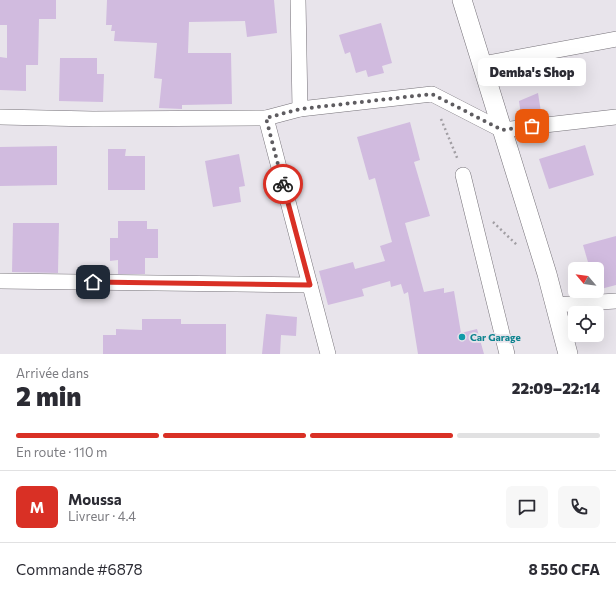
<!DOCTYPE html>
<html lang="fr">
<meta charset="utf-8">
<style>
body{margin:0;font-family:Commissioner,sans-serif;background:#f7f7f7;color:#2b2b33;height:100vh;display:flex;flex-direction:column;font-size:15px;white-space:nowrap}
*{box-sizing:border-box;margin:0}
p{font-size:13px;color:#7c7c81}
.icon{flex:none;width:22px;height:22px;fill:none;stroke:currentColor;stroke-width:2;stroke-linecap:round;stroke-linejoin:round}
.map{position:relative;height:354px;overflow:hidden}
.side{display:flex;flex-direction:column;background:#fff;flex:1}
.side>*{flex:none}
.needle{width:26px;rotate:299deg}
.controls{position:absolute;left:568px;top:262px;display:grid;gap:8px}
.controls a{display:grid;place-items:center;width:36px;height:36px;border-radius:6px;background:#fff;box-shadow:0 4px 16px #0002;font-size:20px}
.pin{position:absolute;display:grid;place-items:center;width:34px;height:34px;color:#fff;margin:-17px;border-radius:8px;box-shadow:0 2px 6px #0006}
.courier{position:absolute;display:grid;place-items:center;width:40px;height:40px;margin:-20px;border:3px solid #d93025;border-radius:50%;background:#fff;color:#222;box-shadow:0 1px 5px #0007}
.bubble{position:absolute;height:28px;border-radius:6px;background:#fff;box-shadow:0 4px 16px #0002;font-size:13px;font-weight:800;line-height:28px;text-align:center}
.head em{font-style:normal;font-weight:800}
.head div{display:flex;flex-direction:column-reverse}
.head{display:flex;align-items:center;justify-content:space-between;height:68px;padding:0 16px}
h1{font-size:26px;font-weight:800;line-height:30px}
.bar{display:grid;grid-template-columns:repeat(4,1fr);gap:6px 4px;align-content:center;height:48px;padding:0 16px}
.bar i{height:5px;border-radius:3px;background:#e1e1e2}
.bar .selected{background:#d93025}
.bar p{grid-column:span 4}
.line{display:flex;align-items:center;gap:10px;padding:0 16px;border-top:1px solid #e1e1e2}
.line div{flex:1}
.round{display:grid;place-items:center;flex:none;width:42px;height:42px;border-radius:6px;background:#f7f7f7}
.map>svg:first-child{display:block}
.building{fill:#d1bbdf}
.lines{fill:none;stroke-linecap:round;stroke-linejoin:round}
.minor-casing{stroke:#767279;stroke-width:16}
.tertiary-casing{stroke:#767279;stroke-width:20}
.path{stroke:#a19ea3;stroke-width:2.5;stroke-dasharray:2 3;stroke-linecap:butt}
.minor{stroke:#fff;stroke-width:15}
.tertiary{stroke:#fff;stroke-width:19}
.done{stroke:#5e5c60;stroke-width:4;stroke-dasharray:0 7.2}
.route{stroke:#d93025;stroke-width:5}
.culture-dot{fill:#0f9aa8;stroke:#e8e4eb;stroke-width:1.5}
.labels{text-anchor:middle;stroke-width:3.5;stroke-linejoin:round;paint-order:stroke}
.culture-label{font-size:10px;font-weight:bold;fill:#0d838f;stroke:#e8e4eb;text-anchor:start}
</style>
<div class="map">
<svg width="616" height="354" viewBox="0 0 616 354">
<rect width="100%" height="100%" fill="#e8e4eb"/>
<!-- building -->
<g class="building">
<path d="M0 0H56V19H39L38 65H26V91L0 90V57L7 58V25H0Z"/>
<path d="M107 0H274L277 33 247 37 245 21 189 22 188 53H231L232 104 182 105V109L159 108 162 79 154 78 157 43 114 41 115 31H111L112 25H106Z"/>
<path d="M381 23 392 63 382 66 384 73 368 77 366 70 356 73 350 52 345 54 339 35Z"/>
<path d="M60 58H97V74H104L103 102 59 101Z"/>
<path d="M538 93 541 112 521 115 519 101Z"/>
<path d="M410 122 420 160 414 162 430 216 405 223 424 292 444 288V293L454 291 461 333 477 329 484 354H418L408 292 404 294 401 284 391 287 390 281 362 289 364 296 328 305 319 271 353 262 355 269 385 261 380 246 392 242 375 178 369 180 357 137Z"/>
<path d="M585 145 594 175 549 189 539 159Z"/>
<path d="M57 146V185L0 186V147Z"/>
<path d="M108 149H126L125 156H145V190H108Z"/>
<path d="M239 154 245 186 239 187 241 202 213 207 205 161Z"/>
<path d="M118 221H147V229H158V258H145V274H118V260L110 261V238H118Z"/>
<path d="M13 223H59L58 273 12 272Z"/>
<path d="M616 236V285L597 290V269H590L583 245Z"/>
<path d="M266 314 297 317 296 336 281 335 280 354H262Z"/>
<path d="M142 319H181V324H226V354H103V335H116V329L142 330Z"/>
</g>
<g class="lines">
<!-- minor casing -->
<g class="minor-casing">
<g id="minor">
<path d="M298 0 300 109"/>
<path d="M482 64 616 39"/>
<path d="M0 117 93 119 266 118 300 109 432 94 502 130 616 117"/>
<path d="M266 118 328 354"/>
<path d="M463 175 507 354"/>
<path d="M0 281 310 285"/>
<path d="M555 305 616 301"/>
</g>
</g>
<!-- tertiary casing -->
<g class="tertiary-casing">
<path id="tertiary" d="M462 0 547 274 568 354"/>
</g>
<!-- path -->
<g class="path">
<path d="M441 119 458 160"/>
<path d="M493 222 518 246"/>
</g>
<!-- minor -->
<use href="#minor" class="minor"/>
<!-- tertiary -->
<use href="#tertiary" class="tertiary"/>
</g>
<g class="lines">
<!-- done -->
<path class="done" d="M283 184 266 118 300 109 432 94 502 130 532 126"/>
<!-- route -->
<path class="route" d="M93 282 310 285 283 184"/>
</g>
<!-- markers -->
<circle class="culture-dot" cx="462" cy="337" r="4"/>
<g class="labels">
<!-- culture labels -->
<g class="culture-label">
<text x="470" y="341">Car Garage</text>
</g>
</g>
</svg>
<div class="controls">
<a><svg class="needle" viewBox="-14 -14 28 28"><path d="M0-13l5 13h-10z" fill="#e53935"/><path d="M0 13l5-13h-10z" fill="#7c7c81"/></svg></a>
<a><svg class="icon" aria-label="locate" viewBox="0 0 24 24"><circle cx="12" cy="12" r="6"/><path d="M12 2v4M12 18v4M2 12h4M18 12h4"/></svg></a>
</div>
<div class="pin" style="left:532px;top:126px;background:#ea580c"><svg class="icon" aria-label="bag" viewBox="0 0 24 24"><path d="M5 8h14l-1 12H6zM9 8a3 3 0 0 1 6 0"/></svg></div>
<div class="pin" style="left:93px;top:282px;background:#1f2937"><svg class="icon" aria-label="home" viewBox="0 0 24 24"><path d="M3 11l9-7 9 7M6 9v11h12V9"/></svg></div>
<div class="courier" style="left:283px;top:184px"><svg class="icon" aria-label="bike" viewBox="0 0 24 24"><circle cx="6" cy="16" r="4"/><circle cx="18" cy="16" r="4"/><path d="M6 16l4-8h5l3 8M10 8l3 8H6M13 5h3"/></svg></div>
<div class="bubble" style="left:478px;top:58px;width:108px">Demba's Shop</div>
</div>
<section class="side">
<div class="head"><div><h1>2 min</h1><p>Arrivée dans</p></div><em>22:09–22:14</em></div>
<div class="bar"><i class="selected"></i><i class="selected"></i><i class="selected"></i><i></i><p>En route · 110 m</p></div>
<div class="line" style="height:72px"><b class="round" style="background:#d93025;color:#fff">M</b><div><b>Moussa</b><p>Livreur · 4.4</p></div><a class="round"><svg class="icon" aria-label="chat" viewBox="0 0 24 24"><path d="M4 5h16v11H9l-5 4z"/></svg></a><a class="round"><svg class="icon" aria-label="phone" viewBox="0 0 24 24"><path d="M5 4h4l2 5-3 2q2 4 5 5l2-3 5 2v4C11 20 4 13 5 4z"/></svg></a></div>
<div class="line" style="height:52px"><div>Commande #6878</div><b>8 550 CFA</b></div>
</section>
